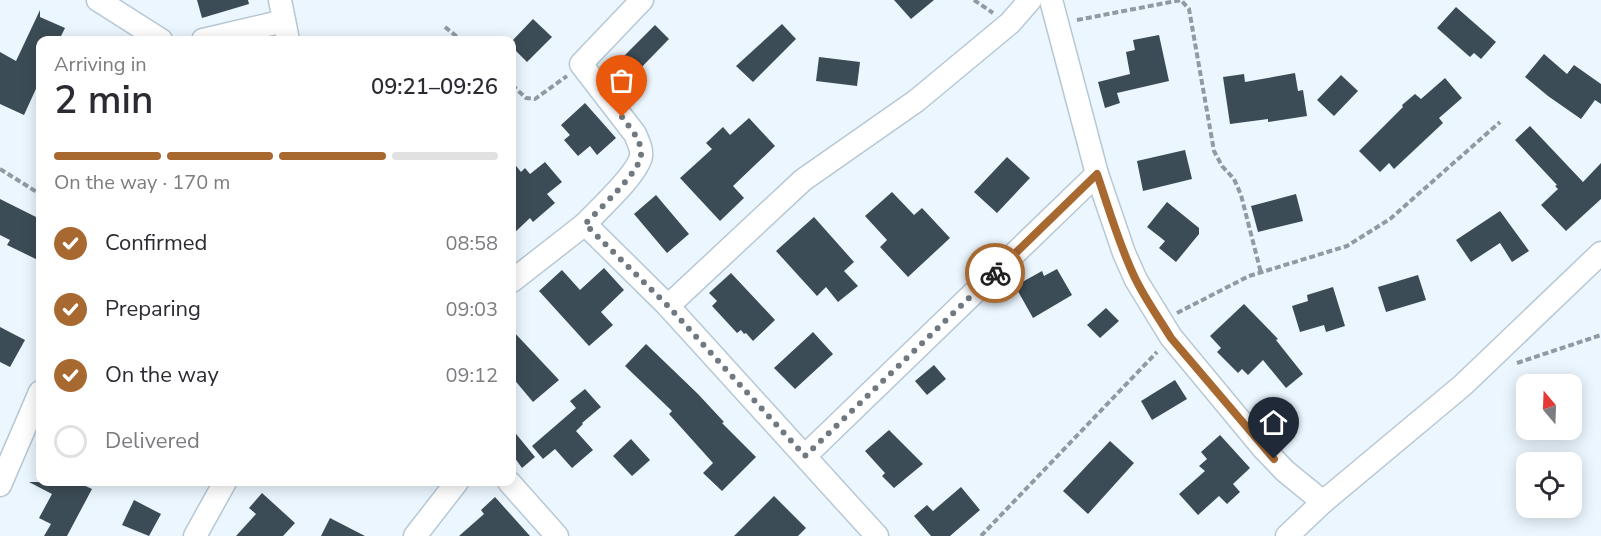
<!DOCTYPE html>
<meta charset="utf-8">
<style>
body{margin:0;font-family:"Nunito Sans",sans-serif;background:#f2f2f3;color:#2b2b33;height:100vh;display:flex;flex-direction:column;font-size:22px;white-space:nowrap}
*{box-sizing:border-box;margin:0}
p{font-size:20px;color:#7c7c81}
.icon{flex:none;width:33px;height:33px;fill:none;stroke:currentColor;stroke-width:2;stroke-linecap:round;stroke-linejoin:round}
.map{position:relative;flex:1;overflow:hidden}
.sheet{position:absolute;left:36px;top:36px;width:480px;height:450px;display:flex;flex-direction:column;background:#fff;border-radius:12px;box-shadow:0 3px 15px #0003}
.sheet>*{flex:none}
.needle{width:39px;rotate:341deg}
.buttons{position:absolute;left:1516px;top:374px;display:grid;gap:12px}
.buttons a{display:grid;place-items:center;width:66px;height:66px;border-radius:12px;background:#fff;box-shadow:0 3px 15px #0003;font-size:30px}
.pin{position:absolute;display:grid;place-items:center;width:51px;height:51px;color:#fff;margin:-62px -26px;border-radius:50% 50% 50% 0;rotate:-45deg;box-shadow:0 0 6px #0007}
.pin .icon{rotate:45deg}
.courier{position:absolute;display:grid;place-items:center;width:60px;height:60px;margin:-30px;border:4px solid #a86931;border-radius:50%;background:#fff;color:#222;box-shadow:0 2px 8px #0007}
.overview em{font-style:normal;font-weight:600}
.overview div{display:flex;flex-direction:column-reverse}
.overview{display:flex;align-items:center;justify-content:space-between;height:102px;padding:0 18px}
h1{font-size:39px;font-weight:600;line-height:45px}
.bar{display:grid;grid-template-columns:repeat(4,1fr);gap:9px 6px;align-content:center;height:72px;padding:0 18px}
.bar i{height:8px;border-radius:4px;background:#e1e1e2}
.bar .selected{background:#a86931}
.bar p{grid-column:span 4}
ol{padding:0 18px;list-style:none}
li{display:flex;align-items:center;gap:18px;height:66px}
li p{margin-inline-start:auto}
li .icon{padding:6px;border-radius:50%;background:#a86931;color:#fff;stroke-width:4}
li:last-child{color:#7c7c81}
li i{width:33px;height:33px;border:3px solid #e1e1e2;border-radius:50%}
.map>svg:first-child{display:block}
.building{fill:#3c4c56}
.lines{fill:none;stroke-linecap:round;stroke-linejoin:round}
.minor-casing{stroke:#b7c8d5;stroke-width:25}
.path{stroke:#919aa1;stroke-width:4;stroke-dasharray:6 3;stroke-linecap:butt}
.minor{stroke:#fff;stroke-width:22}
.done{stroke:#70797f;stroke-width:6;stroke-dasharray:0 10.8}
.route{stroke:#a86931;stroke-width:8}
</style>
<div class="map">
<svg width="1601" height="536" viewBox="0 0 1601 536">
<rect width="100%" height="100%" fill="#ebf6fe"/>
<!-- building -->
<g class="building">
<path d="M197 0H248L249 4 202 18Z"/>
<path d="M894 0H934L911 19Z"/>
<path d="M1456 7 1496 42 1481 59 1474 53 1470 57 1437 28Z"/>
<path d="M40 10V17L65 28 59 40H40V80L24 115 0 104V52L16 61Z"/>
<path d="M533 19 552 37 527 62 512 47V41Z"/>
<path d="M782 24 796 39 753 82 736 66Z"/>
<path d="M655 25 669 39 634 75 619 61Z"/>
<path d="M1159 35 1169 81 1117 93 1120 103 1105 108 1098 82 1130 74 1126 52 1135 50 1133 40Z"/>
<path d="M1544 54 1567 74 1574 65 1601 84V104L1595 100 1581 119 1548 96 1525 77Z"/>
<path d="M819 57 860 62 857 86 816 81Z"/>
<path d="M1295 73 1298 91 1303 90 1307 116 1268 122V119L1230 124 1223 77 1244 74 1245 82Z"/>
<path d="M1341 75 1358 91 1334 116 1317 100Z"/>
<path d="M1445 78 1462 98 1439 118 1443 123 1394 169 1389 163 1380 172 1359 151 1403 107 1402 105 1415 94 1421 99Z"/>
<path d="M585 103 616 138 597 155 590 146 578 156 564 140 570 135 561 125Z"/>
<path d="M749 118 775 146 733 186 744 198 720 221 680 178 712 149 706 143 723 127 730 135Z"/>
<path d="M1530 126 1583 182 1601 163V199L1566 231 1541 205 1558 189 1555 186 1557 185 1515 140Z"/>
<path d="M1185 150 1192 179 1143 191 1137 161Z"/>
<path d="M1007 157 1030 178 997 213 974 192Z"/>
<path d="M512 161 521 172 525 168 530 174 545 162 562 182 547 194 555 203 533 222 530 218 512 235Z"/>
<path d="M892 192 914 215 922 208 950 238 908 277 880 247 887 240 865 216Z"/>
<path d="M1296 194 1303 221 1258 232 1251 206Z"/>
<path d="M656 195 689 234 667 253 634 214Z"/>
<path d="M0 199 40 219V261L7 245 10 240 0 235Z"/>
<path d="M1167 202 1199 228V234L1176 262 1159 248 1165 241 1147 227Z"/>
<path d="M1500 211 1529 251 1512 262 1500 243 1471 262 1456 240Z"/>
<path d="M814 217 854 262 844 271 858 286 838 302 826 287 817 296 776 251Z"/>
<path d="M604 268 624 290 601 312 613 325 589 346 539 291 562 270 580 290Z"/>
<path d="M1057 269 1072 295 1033 318 1015 286 1042 271 1044 276Z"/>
<path d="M731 273 775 320 753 341 746 333 744 334 741 330 737 333 712 306 717 301 709 293Z"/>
<path d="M1418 275 1426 300 1386 312 1378 287Z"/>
<path d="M1333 287 1345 326 1326 332 1324 325 1300 332 1292 306 1308 301 1307 295Z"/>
<path d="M1244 304 1278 339 1276 340 1303 374 1286 388 1263 360 1248 375 1242 369 1238 373 1217 352 1221 348 1210 336Z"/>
<path d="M1106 308 1119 321 1100 338 1087 325Z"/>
<path d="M0 327 25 340 10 367 0 362Z"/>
<path d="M512 330 559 380 533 402 512 377Z"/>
<path d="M813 332 833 354 795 389 774 368Z"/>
<path d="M646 344 698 394 724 422 722 423 756 457 722 491 703 473 713 463 669 414 672 411 625 366Z"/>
<path d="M934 365 946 379 927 395 915 381Z"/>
<path d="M1175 380 1187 399 1152 420 1141 401Z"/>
<path d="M585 389 601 407 582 423 583 424 576 431 593 450 572 468 555 449 543 459 532 446 576 408 570 401Z"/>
<path d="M512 429 535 457 522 468 512 454Z"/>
<path d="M889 430 923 464 894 488 882 476 885 473 865 451Z"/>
<path d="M1220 435 1250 468 1233 484 1240 492 1227 504 1219 496 1198 515 1179 494 1205 471 1199 466 1207 459 1201 452Z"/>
<path d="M631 439 650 460 632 476 613 456Z"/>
<path d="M1110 441 1134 463 1088 514 1063 491Z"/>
<path d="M29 482H77L92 489 67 536H44L51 524 39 518 52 494Z"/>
<path d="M961 487 980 510 950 536H931L914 516 927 505 933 511Z"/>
<path d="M262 493 295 523 283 536H236L256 514 249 508Z"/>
<path d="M774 496 806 528 798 536H734Z"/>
<path d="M495 497 530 536H459L484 514 481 510Z"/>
<path d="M134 500 161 514 149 536 122 525Z"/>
<path d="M330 518 365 536H321Z"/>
</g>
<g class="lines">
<!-- minor casing -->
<g class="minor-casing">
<g id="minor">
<path d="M98 0 161 40"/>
<path d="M280 0 288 40"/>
<path d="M1051 0 1097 174 1124 253 1136 280 1171 337 1263 448 1285 471 1323 502"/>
<path d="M203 40 284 21"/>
<path d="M585 224C598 210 638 174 641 156 642 149 638 141 635 134L581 64 642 0"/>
<path d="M512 281 585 224 668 306 877 536"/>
<path d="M668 306 803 180 916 101 1010 23 1030 0"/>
<path d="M805 456 1097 174"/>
<path d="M509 482 557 536"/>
<path d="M0 485 40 392"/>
<path d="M195 536 225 482"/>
<path d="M415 536 457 482"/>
<path d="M1287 536 1323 502 1463 385 1601 253"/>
</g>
</g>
<!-- path -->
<g class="path">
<path d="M974 0 993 13"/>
<path d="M1077 20 1181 0 1189 9 1214 151 1222 166 1234 179 1241 195 1261 273"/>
<path d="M445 27 461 40"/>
<path d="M512 85 526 98 535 99 567 76"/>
<path d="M0 169 40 194"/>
<path d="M1177 313 1249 276 1347 246 1390 219 1500 122"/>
<path d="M1517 363 1601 335"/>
<path d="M981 536 1157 352"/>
</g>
<!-- minor -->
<use href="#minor" class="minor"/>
</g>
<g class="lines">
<!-- done -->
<path class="done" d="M622 117C630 128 642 140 641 155 640 172 598 210 585 224L668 306 805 456 995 273"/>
<!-- route -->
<path class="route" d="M995 273 1097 174C1109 209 1119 245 1135 278 1145 299 1159 318 1171 338L1274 459"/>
</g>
</svg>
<div class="buttons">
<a><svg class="needle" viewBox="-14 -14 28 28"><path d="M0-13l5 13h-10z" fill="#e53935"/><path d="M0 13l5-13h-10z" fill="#7c7c81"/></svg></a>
<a><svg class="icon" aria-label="locate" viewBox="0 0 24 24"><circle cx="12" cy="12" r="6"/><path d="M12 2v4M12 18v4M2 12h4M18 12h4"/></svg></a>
</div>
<div class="pin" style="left:622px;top:117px;background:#ea580c"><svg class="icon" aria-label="bag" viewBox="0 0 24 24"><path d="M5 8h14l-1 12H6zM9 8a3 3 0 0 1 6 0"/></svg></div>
<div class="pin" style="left:1274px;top:459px;background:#1f2937"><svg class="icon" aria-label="home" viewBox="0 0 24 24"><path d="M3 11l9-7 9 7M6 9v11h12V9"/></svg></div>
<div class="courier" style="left:995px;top:273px"><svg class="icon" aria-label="bike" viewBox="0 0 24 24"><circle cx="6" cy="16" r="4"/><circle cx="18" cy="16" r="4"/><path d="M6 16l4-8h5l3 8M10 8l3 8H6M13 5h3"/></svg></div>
<section class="sheet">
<div class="overview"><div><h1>2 min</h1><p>Arriving in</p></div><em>09:21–09:26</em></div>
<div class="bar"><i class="selected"></i><i class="selected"></i><i class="selected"></i><i></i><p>On the way · 170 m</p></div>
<ol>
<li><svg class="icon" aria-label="check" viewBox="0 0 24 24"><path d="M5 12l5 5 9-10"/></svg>Confirmed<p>08:58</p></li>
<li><svg class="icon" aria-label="check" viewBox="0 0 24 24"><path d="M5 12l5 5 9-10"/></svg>Preparing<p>09:03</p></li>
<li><svg class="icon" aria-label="check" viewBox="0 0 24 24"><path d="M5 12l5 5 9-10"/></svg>On the way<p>09:12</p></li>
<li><i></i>Delivered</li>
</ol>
</section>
</div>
